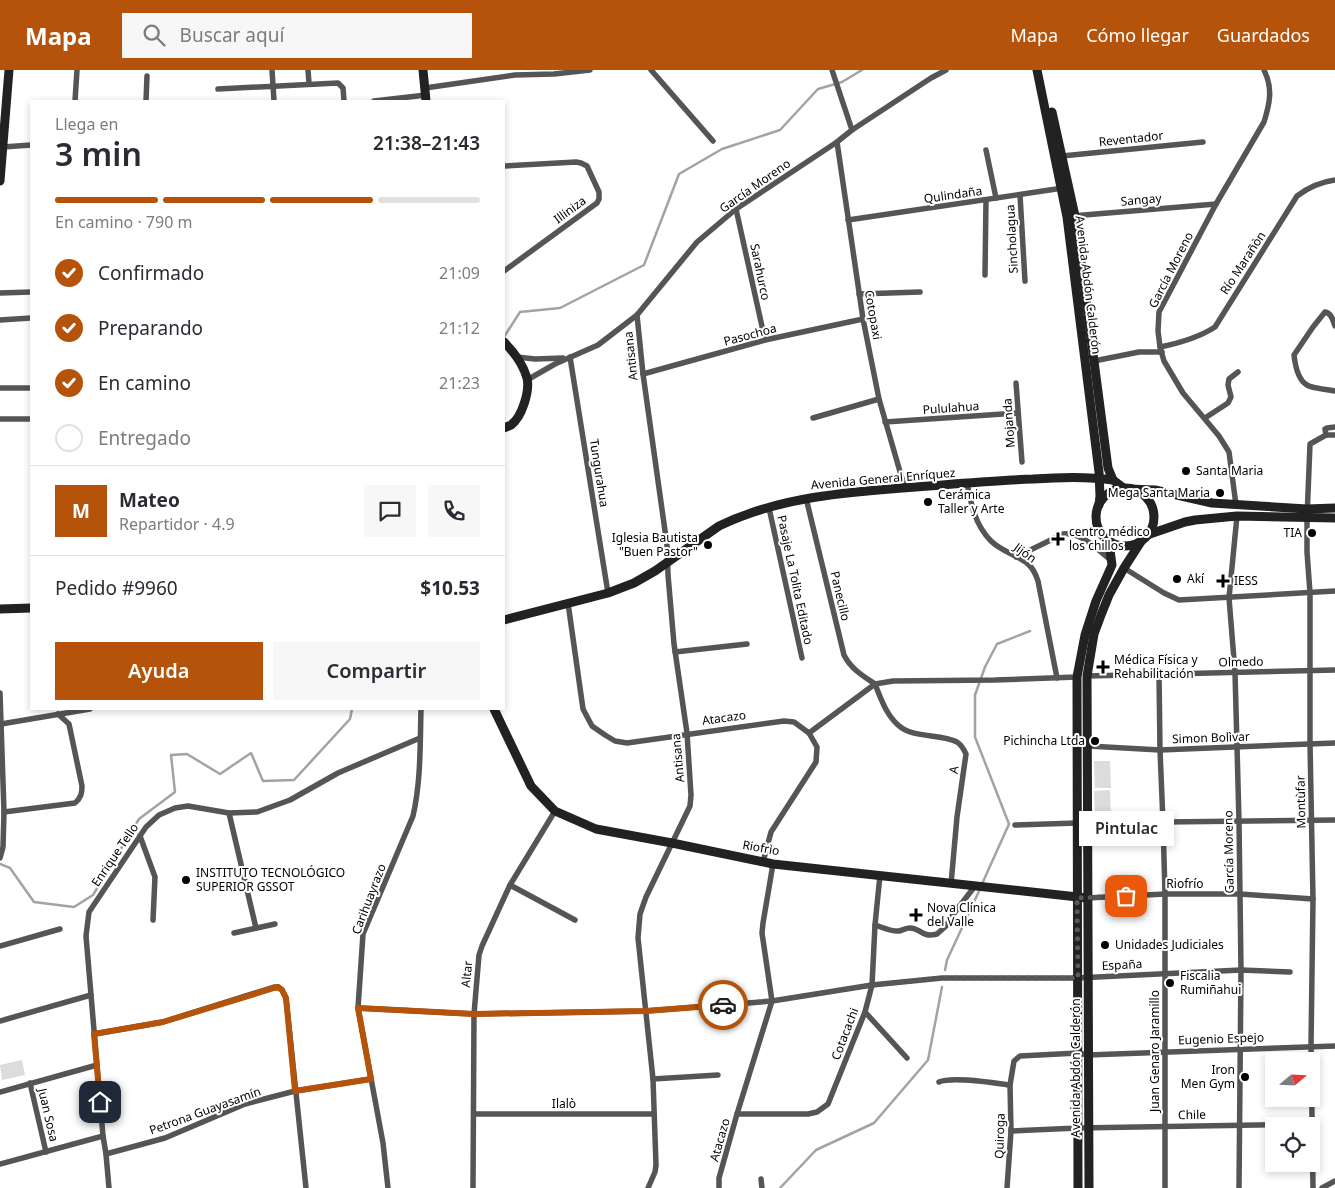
<!DOCTYPE html>
<html lang="es">
<meta charset="utf-8">
<style>
body{margin:0;font-family:"Noto Sans",sans-serif;background:#f7f7f7;color:#2b2b33;height:100vh;display:flex;flex-direction:column;font-size:19px;white-space:nowrap}
*{box-sizing:border-box;margin:0}
p{font-size:16px;color:#7c7c81}
.icon{flex:none;width:28px;height:28px;fill:none;stroke:currentColor;stroke-width:2;stroke-linecap:round;stroke-linejoin:round}
.map{position:relative;flex:1;overflow:hidden}
.drawer{position:absolute;left:30px;top:30px;width:475px;height:610px;display:flex;flex-direction:column;background:#fff;border-radius:0px;box-shadow:0 2px 8px #0003}
.drawer>*{flex:none}
.needle{width:32px;rotate:71deg}
.fabs{position:absolute;left:1265px;top:982px;display:grid;gap:10px}
.fabs a{display:grid;place-items:center;width:55px;height:55px;border-radius:0px;background:#fff;box-shadow:0 2px 8px #0003;font-size:25px}
.pin{position:absolute;display:grid;place-items:center;width:42px;height:42px;color:#fff;margin:-21px;border-radius:10px;box-shadow:0 2px 8px #0006}
.courier{position:absolute;display:grid;place-items:center;width:50px;height:50px;margin:-25px;border:4px solid #b45309;border-radius:50%;background:#fff;color:#222;box-shadow:0 1px 6px #0007}
.bubble{position:absolute;height:35px;border-radius:0px;background:#fff;box-shadow:0 2px 8px #0003;font-size:16px;font-weight:600;line-height:35px;text-align:center}
.overview em{font-style:normal;font-weight:600}
.overview div{display:flex;flex-direction:column-reverse}
.overview{display:flex;align-items:center;justify-content:space-between;height:85px;padding:0 25px}
h1{font-size:32px;font-weight:600;line-height:38px}
.bar{display:grid;grid-template-columns:repeat(4,1fr);gap:8px 5px;align-content:center;height:60px;padding:0 25px}
.bar i{height:6px;border-radius:4px;background:#e1e1e2}
.bar .on{background:#b45309}
.bar p{grid-column:span 4}
.line{display:flex;align-items:center;gap:12px;padding:0 25px;border-top:1px solid #e1e1e2}
.line div{flex:1}
.round{display:grid;place-items:center;flex:none;width:52px;height:52px;border-radius:0px;background:#f7f7f7}
ol{padding:0 25px;list-style:none}
li{display:flex;align-items:center;gap:15px;height:55px}
li p{margin-inline-start:auto}
li .icon{padding:5px;border-radius:50%;background:#b45309;color:#fff;stroke-width:4}
li:last-child{color:#7c7c81}
li i{width:28px;height:28px;border:2px solid #e1e1e2;border-radius:50%}
.cta{display:flex;gap:10px;margin-top:auto;padding:10px 25px}
.cta a{flex:1;height:58px;border-radius:0px;background:#b45309;color:#fff;font-size:20px;font-weight:600;line-height:58px;text-align:center}
.cta a+a{background:#f7f7f7;color:#2b2b33}
header{display:flex;align-items:center;gap:30px;box-sizing:border-box;height:70px;padding:0 25px;background:#b45309;color:#fff}
header strong{font-size:24px}
nav{display:flex;gap:28px;margin-inline-start:auto;font-size:18px}
.search{width:350px;height:45px;background:#f7f7f7;display:flex;align-items:center;gap:12px;box-sizing:border-box;padding:0 18px;border-radius:0px;color:#7c7c81;font-size:19px}
.map>svg:first-child{display:block}
.green{fill:#dcdcdc}
.lines{fill:none;stroke-linecap:round;stroke-linejoin:round}
.stream{stroke:#a3a3a3;stroke-width:2.5}
.street{stroke:#555;stroke-width:5.5}
.secondary{stroke:#222;stroke-width:9}
.done{stroke:#595959;stroke-width:5;stroke-dasharray:0 9}
.route{stroke:#b45309;stroke-width:6}
.poi-dot{fill:#000;stroke:#fff;stroke-width:2}
.labels{text-anchor:middle;stroke-width:4;stroke-linejoin:round;paint-order:stroke}
.street-label{font-size:12px;fill:#000;stroke:#fff}
.poi-label{font-size:12px;fill:#000;stroke:#fff;text-anchor:start}
</style>
<header>
<strong>Mapa</strong>
<div class="search"><svg class="icon" aria-label="search" viewBox="0 0 24 24"><circle cx="10" cy="10" r="6"/><path d="M15 15l6 6"/></svg>Buscar aquí</div>
<nav><a>Mapa</a><a>Cómo llegar</a><a>Guardados</a></nav>
</header>
<div class="map">
<svg width="1335" height="1118" viewBox="0 0 1335 1118">
<rect width="100%" height="100%" fill="#fff"/>
<!-- green -->
<g class="green">
<path d="M1094 691H1110L1111 718H1095Z"/>
<path d="M1110 720 1111 747H1095L1094 721Z"/>
<path d="M22 990 25 1005 2 1010 0 995Z"/>
</g>
<g class="lines">
<!-- stream -->
<g class="stream">
<path d="M504 267 520 242 560 238 644 195 679 104 722 79 780 60 818 19 842 12 862 0"/>
<path d="M0 794 10 798 34 832 74 837 93 825 139 749 175 722 171 685 187 684 220 704 251 683 263 711 294 710 350 649 352 639"/>
<path d="M982 814 1009 754 975 667V625L985 597 997 574 1030 561"/>
<path d="M945 900 947 890 980 819"/>
<path d="M780 1118 816 1080 874 1053 928 990 942 917"/>
</g>
<!-- street -->
<g class="street">
<path d="M272 0 274 31"/>
<path d="M308 0 309 13"/>
<path d="M651 0 713 71"/>
<path d="M832 0 852 60"/>
<path d="M425 18 515 5 554 4 590 0"/>
<path d="M218 19 338 13 343 18 344 31"/>
<path d="M75 31 77 0"/>
<path d="M146 31 147 6"/>
<path d="M374 31 426 25"/>
<path d="M837 72 863 249 879 329 905 419"/>
<path d="M3 77 31 75"/>
<path d="M986 80 996 128"/>
<path d="M1062 86 1203 72"/>
<path d="M504 96 576 92 581 93 587 96 599 122V129L597 133 504 201"/>
<path d="M1020 125 1025 211"/>
<path d="M736 139 765 270"/>
<path d="M1072 146 1216 134"/>
<path d="M848 150 1063 118"/>
<path d="M985 205 986 130"/>
<path d="M0 223 31 222"/>
<path d="M859 224 920 222"/>
<path d="M637 245 643 304 667 475 668 505 674 574 687 663 691 725 690 736 646 827 640 844 638 868 653 1009 656 1095 655 1102 648 1118"/>
<path d="M0 250 31 248"/>
<path d="M1335 256C1333 251 1332 243 1325 242L1313 257 1294 285C1295 294 1298 310 1307 315 1311 318 1329 320 1335 321"/>
<path d="M1160 277C1180 273 1198 268 1215 257L1297 126C1309 117 1320 112 1335 110"/>
<path d="M517 287 535 289 563 288"/>
<path d="M570 287 608 523"/>
<path d="M1094 291 1139 282H1162"/>
<path d="M643 304 765 270 863 249"/>
<path d="M527 310 555 294 598 275 637 245 697 172 736 139 837 72 852 60 931 8 946 0"/>
<path d="M1016 313 1022 392"/>
<path d="M0 318H31"/>
<path d="M813 348 879 329"/>
<path d="M1205 348 1228 333 1231 327 1228 315 1229 309 1238 302"/>
<path d="M0 349H31"/>
<path d="M885 352 1018 343"/>
<path d="M1326 365 1325 359 1327 358 1335 357"/>
<path d="M967 413C971 434 975 455 991 471 1001 481 1017 485 1028 494 1033 498 1036 505 1038 511L1057 608"/>
<path d="M806 428 844 585C851 599 863 606 875 614"/>
<path d="M1236 435 1229 382 1219 366 1183 323 1164 291 1160 277 1158 261 1159 242 1216 134 1264 52C1270 33 1273 18 1264 0"/>
<path d="M769 438 802 588"/>
<path d="M1237 446 1229 528 1235 602 1239 751 1241 900 1239 1118"/>
<path d="M1016 487 1063 464C1081 461 1099 481 1112 491"/>
<path d="M1124 498 1164 523 1179 530 1335 521"/>
<path d="M568 533 583 639 592 656 605 665 615 671 627 673 784 651 794 652 809 663 817 677 816 692 771 762 763 792"/>
<path d="M675 582 747 574"/>
<path d="M1159 604 1160 680 1163 752 1165 824V1118"/>
<path d="M1087 606 1335 600"/>
<path d="M875 614C881 629 886 644 898 655 913 669 940 663 957 672 962 675 964 680 966 684L957 747 951 814"/>
<path d="M0 623 4 742 3 777 0 788"/>
<path d="M1 654 90 639"/>
<path d="M809 663 875 614 893 611 995 610 1077 607"/>
<path d="M1088 676 1160 680 1335 673"/>
<path d="M4 742 75 733C81 728 82 723 82 716L69 654 58 644"/>
<path d="M229 743 256 858"/>
<path d="M1015 755 1077 753 1335 750"/>
<path d="M140 766 155 807 153 850"/>
<path d="M510 815 575 850"/>
<path d="M1087 828 1165 824H1240L1313 829"/>
<path d="M875 855C882 857 891 862 899 861 903 860 906 858 910 858 921 858 921 868 937 864L946 856 952 846 975 816"/>
<path d="M234 863 275 854"/>
<path d="M0 876 60 859"/>
<path d="M358 938 474 944 646 941 772 931 872 915 942 908H1077L1241 900 1290 902"/>
<path d="M865 942 907 988"/>
<path d="M0 951 91 925"/>
<path d="M94 964 163 952 274 917H278L282 920 286 928 306 1118"/>
<path d="M653 1009 718 1005"/>
<path d="M939 1012C952 1006 994 1013 1010 1015"/>
<path d="M30 1013 46 1082"/>
<path d="M0 1022 97 995"/>
<path d="M474 1044H654"/>
<path d="M737 1044H808L817 1042 828 1034 865 942 872 915 875 855 880 805"/>
<path d="M1011 1061 1078 1058 1313 1054"/>
<path d="M106 1084 165 1068 245 1034 295 1021 371 1009"/>
<path d="M0 1094 103 1066"/>
<path d="M761 1109 762 1118"/>
<path d="M109 1118 106 1084 103 1066 86 866 89 842 146 757 159 745 175 738 188 736 229 743 257 742 290 730 338 703 420 668"/>
<path d="M388 1118 383 1073 358 938 363 864 413 746C421 711 420 675 421 639"/>
<path d="M473 1118 474 944 479 885 482 876 510 815 555 741"/>
<path d="M719 1118V1108L737 1044 772 931 762 863 763 853 773 794"/>
<path d="M1007 1118 1011 1061 1010 1015 1014 991 1020 986 1078 983 1088 985 1335 976"/>
<path d="M1313 1118 1311 976 1313 829 1310 673V523L1307 482V448L1310 374 1326 365H1335"/>
<path d="M1322 1118 1335 1111"/>
</g>
<!-- secondary -->
<g class="secondary">
<path d="M423 0 426 31"/>
<path d="M1037 0 1067 147 1099 402 1100 426 1099 435"/>
<path d="M1052 42 1075 146 1108 398 1113 410 1125 419"/>
<path d="M0 111 9 0"/>
<path d="M504 272C514 282 523 294 527 308 530 321 522 347 511 355 509 356 506 357 504 358"/>
<circle cx="1125" cy="447" r="29"/>
<path d="M1129 419 1155 420 1212 433 1307 439 1335 438"/>
<path d="M1147 465 1185 452 1195 450 1237 446 1335 448"/>
<path d="M0 539 31 538"/>
<path d="M504 550 608 523 634 513 655 501 719 456C791 421 875 421 953 414 980 412 1007 410 1033 409 1060 407 1087 406 1113 410"/>
<path d="M494 639 531 716 555 741 596 759 672 773 773 794 1087 828"/>
<path d="M1078 1118 1077 607 1085 565 1096 531 1112 495 1110 480 1105 468"/>
<path d="M1089 1118 1087 606 1094 564 1101 545 1109 525 1124 498 1142 470"/>
</g>
</g>
<g class="lines">
<!-- done -->
<path class="done" d="M723 935 772 931 872 915 942 908H1078L1077 828 1126 826"/>
<!-- route -->
<path class="route" d="M100 1032 94 964 163 952 274 918 278 917 282 920 286 928 295 1021 371 1009 358 938 474 944 646 941 723 935"/>
</g>
<!-- markers -->
<g class="poi-dot">
<circle cx="1186" cy="401" r="5"/>
<circle cx="1220" cy="423" r="5"/>
<circle cx="928" cy="432" r="5"/>
<circle cx="1312" cy="463" r="5"/>
<path d="M1055.5 461.5h5v5h5v5h-5v5h-5v-5h-5v-5h5z"/>
<circle cx="708" cy="475" r="5"/>
<circle cx="1177" cy="509" r="5"/>
<path d="M1220.5 503.5h5v5h5v5h-5v5h-5v-5h-5v-5h5z"/>
<path d="M1100.5 589.5h5v5h5v5h-5v5h-5v-5h-5v-5h5z"/>
<circle cx="1095" cy="671" r="5"/>
<circle cx="186" cy="810" r="5"/>
<path d="M913.5 837.5h5v5h5v5h-5v5h-5v-5h-5v-5h5z"/>
<circle cx="1105" cy="875" r="5"/>
<circle cx="1170" cy="913" r="5"/>
<circle cx="1245" cy="1007" r="5"/>
</g>
<g class="labels">
<!-- street labels -->
<g class="street-label">
<text transform="translate(1131 69) rotate(-6)" y="4">Reventador</text>
<text transform="translate(755 116) rotate(-35)" y="4">García Moreno</text>
<text transform="translate(953 125) rotate(-8)" y="4">Qulindaña</text>
<text transform="translate(1141 130) rotate(-5)" y="4">Sangay</text>
<text transform="translate(570 140) rotate(-36)" y="4">Illiniza</text>
<text transform="translate(1012 169) rotate(-93)" y="4">Sincholagua</text>
<text transform="translate(1243 193) rotate(-57)" y="4">Río Marañòn</text>
<text transform="translate(1171 200) rotate(-63)" y="4">García Moreno</text>
<text transform="translate(760 202) rotate(78)" y="4">Sarahurco</text>
<text transform="translate(1088 215) rotate(83)" y="4">Avenida Abdón Calderón</text>
<text transform="translate(873 245) rotate(80)" y="4">Cotopaxi</text>
<text transform="translate(750 265) rotate(-15)" y="4">Pasochoa</text>
<text transform="translate(631 286) rotate(-96)" y="4">Antisana</text>
<text transform="translate(951 338) rotate(-4)" y="4">Pululahua</text>
<text transform="translate(1009 353) rotate(-94)" y="4">Mojanda</text>
<text transform="translate(599 403) rotate(81)" y="4">Tungurahua</text>
<text transform="translate(883 409) rotate(-5)" y="4">Avenida General Enríquez</text>
<text transform="translate(1025 483) rotate(36)" y="4">Jijón</text>
<text transform="translate(795 510) rotate(78)" y="4">Pasaje La Tolita Editado</text>
<text transform="translate(840 526) rotate(77)" y="4">Panecillo</text>
<text transform="translate(1241 592) rotate(-1)" y="4">Olmedo</text>
<text transform="translate(724 648) rotate(-8)" y="4">Atacazo</text>
<text transform="translate(1211 668) rotate(-2)" y="4">Simon Bolìvar</text>
<text transform="translate(678 688) rotate(-95)" y="4">Antisana</text>
<text transform="translate(954 700) rotate(-82)" y="4">A</text>
<text transform="translate(1301 732) rotate(-91)" y="4">Montùfar</text>
<text transform="translate(761 778) rotate(10)" y="4">Riofrìo</text>
<text transform="translate(1229 782) rotate(-91)" y="4">García Moreno</text>
<text transform="translate(115 785) rotate(-56)" y="4">Enrique Tello</text>
<text x="1185" y="818">Riofrío</text>
<text transform="translate(369 829) rotate(-69)" y="4">Carihuayrazo</text>
<text transform="translate(1122 895) rotate(-3)" y="4">España</text>
<text transform="translate(467 904) rotate(-85)" y="4">Altar</text>
<text transform="translate(845 964) rotate(-69)" y="4">Cotacachi</text>
<text transform="translate(1221 969) rotate(-2)" y="4">Eugenio Espejo</text>
<text transform="translate(1155 981) rotate(-90)" y="4">Juan Genaro Jaramillo</text>
<text transform="translate(1076 998) rotate(-90)" y="4">Avenida Abdón Calderón</text>
<text x="564" y="1038">Ilalò</text>
<text transform="translate(205 1041) rotate(-20)" y="4">Petrona Guayasamín</text>
<text transform="translate(48 1045) rotate(77)" y="4">Juan Sosa</text>
<text transform="translate(1192 1045) rotate(-1)" y="4">Chile</text>
<text transform="translate(1000 1066) rotate(-88)" y="4">Quiroga</text>
<text transform="translate(720 1070) rotate(-74)" y="4">Atacazo</text>
</g>
<!-- poi labels -->
<g class="poi-label">
<text x="1196" y="405">Santa Maria</text>
<text x="1210" y="427" text-anchor="end">Mega Santa Maria</text>
<text x="938" y="429">Cerámica<tspan x="938" dy="14">Taller y Arte</tspan></text>
<text x="1069" y="466">centro médico<tspan x="1069" dy="14">los chillos</tspan></text>
<text x="1302" y="467" text-anchor="end">TIA</text>
<text x="698" y="472" text-anchor="end">Iglesia Bautista<tspan x="698" dy="14">"Buen Pastor"</tspan></text>
<text x="1187" y="513">Akí</text>
<text x="1234" y="515">IESS</text>
<text x="1114" y="594">Médica Física y<tspan x="1114" dy="14">Rehabilitación</tspan></text>
<text x="1085" y="675" text-anchor="end">Pichincha Ltda</text>
<text x="196" y="807">INSTITUTO TECNOLÓGICO<tspan x="196" dy="14">SUPERIOR GSSOT</tspan></text>
<text x="927" y="842">Nova Clínica<tspan x="927" dy="14">del Valle</tspan></text>
<text x="1115" y="879">Unidades Judiciales</text>
<text x="1180" y="910">Fiscalia<tspan x="1180" dy="14">Rumiñahui</tspan></text>
<text x="1235" y="1004" text-anchor="end">Iron<tspan x="1235" dy="14">Men Gym</tspan></text>
</g>
</g>
</svg>
<div class="fabs">
<a><svg class="needle" viewBox="-14 -14 28 28"><path d="M0-13l5 13h-10z" fill="#e53935"/><path d="M0 13l5-13h-10z" fill="#7c7c81"/></svg></a>
<a><svg class="icon" aria-label="locate" viewBox="0 0 24 24"><circle cx="12" cy="12" r="6"/><path d="M12 2v4M12 18v4M2 12h4M18 12h4"/></svg></a>
</div>
<div class="pin" style="left:1126px;top:826px;background:#ea580c"><svg class="icon" aria-label="bag" viewBox="0 0 24 24"><path d="M5 8h14l-1 12H6zM9 8a3 3 0 0 1 6 0"/></svg></div>
<div class="pin" style="left:100px;top:1032px;background:#1f2937"><svg class="icon" aria-label="home" viewBox="0 0 24 24"><path d="M3 11l9-7 9 7M6 9v11h12V9"/></svg></div>
<div class="courier" style="left:723px;top:935px"><svg class="icon" aria-label="car" viewBox="0 0 24 24"><path d="M5 17H2v-5l4-1 3-4h7l3 4 3 1v5h-3M9 17h6M6 11h13"/><circle cx="7" cy="17" r="2"/><circle cx="17" cy="17" r="2"/></svg></div>
<div class="bubble" style="left:1079px;top:741px;width:95px">Pintulac</div>
<section class="drawer">
<div class="overview"><div><h1>3 min</h1><p>Llega en</p></div><em>21:38–21:43</em></div>
<div class="bar"><i class="on"></i><i class="on"></i><i class="on"></i><i></i><p>En camino · 790 m</p></div>
<ol>
<li><svg class="icon" aria-label="check" viewBox="0 0 24 24"><path d="M5 12l5 5 9-10"/></svg>Confirmado<p>21:09</p></li>
<li><svg class="icon" aria-label="check" viewBox="0 0 24 24"><path d="M5 12l5 5 9-10"/></svg>Preparando<p>21:12</p></li>
<li><svg class="icon" aria-label="check" viewBox="0 0 24 24"><path d="M5 12l5 5 9-10"/></svg>En camino<p>21:23</p></li>
<li><i></i>Entregado</li>
</ol>
<div class="line" style="height:90px"><b class="round" style="background:#b45309;color:#fff">M</b><div><b>Mateo</b><p>Repartidor · 4.9</p></div><a class="round"><svg class="icon" aria-label="chat" viewBox="0 0 24 24"><path d="M4 5h16v11H9l-5 4z"/></svg></a><a class="round"><svg class="icon" aria-label="phone" viewBox="0 0 24 24"><path d="M5 4h4l2 5-3 2q2 4 5 5l2-3 5 2v4C11 20 4 13 5 4z"/></svg></a></div>
<div class="line" style="height:65px"><div>Pedido #9960</div><b>$10.53</b></div>
<div class="cta"><a>Ayuda</a><a>Compartir</a></div>
</section>
</div>
